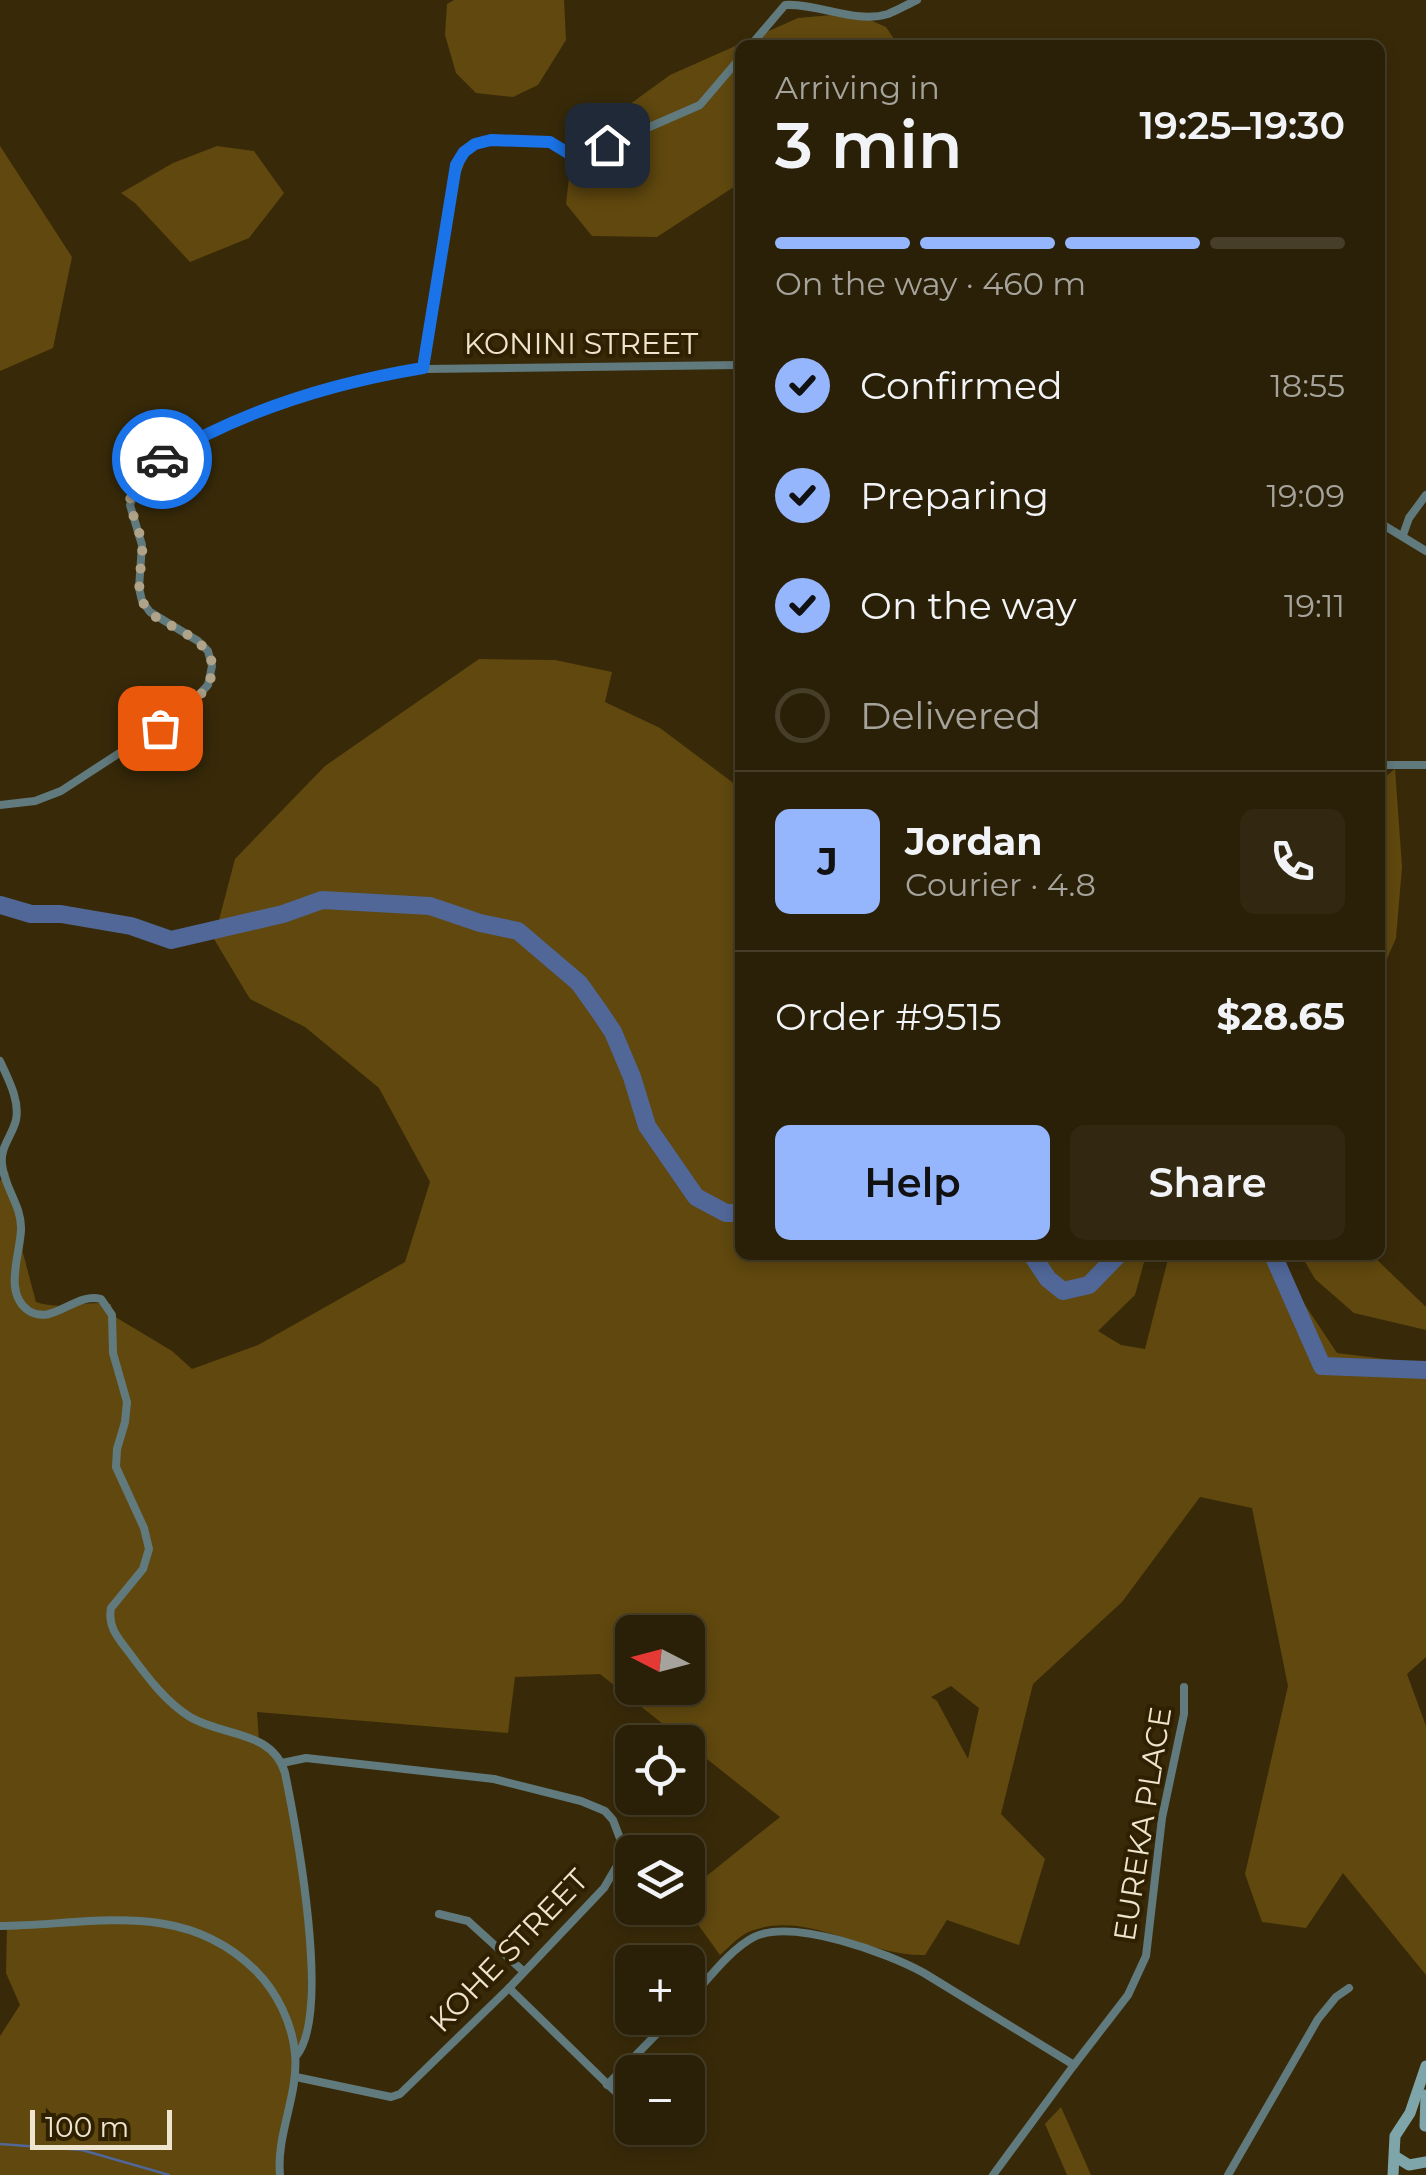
<!DOCTYPE html>
<meta charset="utf-8">
<style>
body{margin:0;font-family:Montserrat,sans-serif;background:#322811;color:#f1f3f6;height:100vh;display:flex;flex-direction:column;font-size:38px;white-space:nowrap}
*{box-sizing:border-box;margin:0}
p{font-size:32px;color:#a5a39b}
.icon{flex:none;width:55px;height:55px;fill:none;stroke:currentColor;stroke-width:2;stroke-linecap:round;stroke-linejoin:round}
.map{position:relative;flex:1;overflow:hidden}
.sheet{position:absolute;left:735px;top:40px;width:650px;height:1220px;display:flex;flex-direction:column;background:#2a2007;border-radius:15px;box-shadow:0 5px 15px #0003,0 0 0 2px #463e28}
.sheet>*{flex:none}
.needle{width:65px;rotate:276deg}
.tools{position:absolute;left:615px;top:1615px;display:grid;gap:20px}
.tools a{display:grid;place-items:center;width:90px;height:90px;border-radius:15px;background:#2a2007;box-shadow:0 5px 15px #0003,0 0 0 2px #463e28;font-size:50px}
.scale{position:absolute;left:30px;bottom:25px;width:142px;box-sizing:border-box;padding-left:10px;border:5px solid #efe4ce;border-top:0;font-size:28px;line-height:35px;white-space:nowrap;color:#efe4ce;-webkit-text-stroke:8px #2e2000;paint-order:stroke}
.pin{position:absolute;display:grid;place-items:center;width:85px;height:85px;color:#fff;margin:-42px;border-radius:20px;box-shadow:0 5px 15px #0006}
.courier{position:absolute;display:grid;place-items:center;width:100px;height:100px;margin:-50px;border:8px solid #1a73e8;border-radius:50%;background:#fff;color:#222;box-shadow:0 2px 12px #0007}
.overview em{font-style:normal;font-weight:600}
.overview div{display:flex;flex-direction:column-reverse}
.overview{display:flex;align-items:center;justify-content:space-between;height:170px;padding:0 40px}
h1{font-size:65px;font-weight:600;line-height:75px}
.bar{display:grid;grid-template-columns:repeat(4,1fr);gap:15px 10px;align-content:center;height:120px;padding:0 40px}
.bar i{height:12px;border-radius:8px;background:#463e28}
.bar .selected{background:#95b6fd}
.bar p{grid-column:span 4}
.line{display:flex;align-items:center;gap:25px;padding:0 40px;border-top:2px solid #463e28}
.line div{flex:1}
.round{display:grid;place-items:center;flex:none;width:105px;height:105px;border-radius:15px;background:#322811}
ol{padding:0 40px;list-style:none}
li{display:flex;align-items:center;gap:30px;height:110px}
li p{margin-inline-start:auto}
li .icon{padding:10px;border-radius:50%;background:#95b6fd;color:#111;stroke-width:4}
li:last-child{color:#a5a39b}
li i{width:55px;height:55px;border:5px solid #463e28;border-radius:50%}
.action{display:flex;gap:20px;margin-top:auto;padding:20px 40px}
.action a{flex:1;height:115px;border-radius:15px;background:#95b6fd;color:#111;font-size:40px;font-weight:600;line-height:115px;text-align:center}
.action a+a{background:#322811;color:#f1f3f6}
.map>svg:first-child{display:block}
.green{fill:#60480e;fill-rule:evenodd}
.lines{fill:none;stroke-linecap:round;stroke-linejoin:round}
.stream{stroke:#506798;stroke-width:2.5}
.river{stroke:#506798;stroke-width:18}
.minor{stroke:#617a7d;stroke-width:8}
.secondary{stroke:#7ea6aa;stroke-width:11}
.done{stroke:#afa389;stroke-width:10;stroke-dasharray:0 18}
.route{stroke:#1a73e8;stroke-width:12}
.labels{text-anchor:middle;stroke-width:8;stroke-linejoin:round;paint-order:stroke}
.street-label{font-size:30px;fill:#efe4ce;stroke:#2e2000}
</style>
<div class="map">
<svg width="1426" height="2175" viewBox="0 0 1426 2175">
<rect width="100%" height="100%" fill="#382a09"/>
<!-- green -->
<g class="green">
<path d="M454 0H564L566 40 538 85 513 97 476 93 456 73 445 35 447 4Z"/>
<path d="M854 13 886 27 898 45H740V183L657 237 592 236 566 204 570 168 597 128 670 75 798 18Z"/>
<path d="M0 146 72 257 53 348 0 371Z"/>
<path d="M217 146 254 151 284 193 249 238 190 262 135 203 121 193 173 163Z"/>
<path d="M479 659 555 660 612 672 605 702 660 728 740 788V1255H1146L1135 1295 1098 1331 1121 1345 1145 1349 1169 1255H1278L1289 1281 1337 1353 1416 1363 1426 1368V1657L1407 1674 1426 1726V1975L1343 1873 1306 1928 1262 1922 1245 1874 1288 1686 1252 1508 1200 1497 1122 1602 1033 1684 1001 1814 1045 1859 1019 1945 947 1920 925 1955C867 1957 808 1909 751 1931 740 1935 729 1947 720 1955L686 1908 688 1891 780 1817 600 1674 515 1677 508 1733 257 1712 259 1741 281 1760 308 1921 307 2015 278 2175H0V2036L20 2005 6 1973 7 1927 0 1925V1181L8 1171 20 1222 23 1253 36 1302C61 1311 86 1300 111 1304L112 1315 172 1351 192 1369 258 1345 405 1262 430 1182 379 1088 305 1027 250 999 214 939 235 859 325 766ZM632 1632H688V1688H632ZM951 1686 979 1708 968 1759 937 1701 931 1697Z"/>
<path d="M1395 769 1402 867 1396 938 1380 975V781Z"/>
<path d="M1301 1255H1372L1426 1307V1330L1354 1313 1315 1279Z"/>
<path d="M1061 2107 1091 2175H1067L1045 2124Z"/>
</g>
<g class="lines">
<!-- stream -->
<path class="stream" d="M0 2144 82 2150 169 2175"/>
<!-- river -->
<g class="river">
<path d="M0 905 31 914H61L131 926 171 940 283 914 322 900 430 906 480 923 518 931 579 983 599 1011 613 1032 632 1077 647 1126 696 1197 726 1213H740"/>
<path d="M1032 1255 1048 1279 1063 1291 1089 1285 1118 1255"/>
<path d="M1273 1255 1322 1366 1426 1370"/>
</g>
<!-- minor -->
<g class="minor">
<path d="M751 45 785 5C819 3 855 24 888 14 898 10 908 4 917 0"/>
<path d="M423 369 452 184 464 152 475 143 491 139 550 142 576 159 700 105 740 58"/>
<path d="M1380 523 1426 551"/>
<path d="M1403 535 1409 518 1426 495"/>
<path d="M1380 765H1426"/>
<path d="M0 805 35 801 61 791 184 711 208 685 212 666 208 651 198 641 150 612 142 601 139 588 142 545 130 505 140 480 163 459 187 444 242 419 345 383 423 369 740 365"/>
<path d="M0 1061C8 1079 20 1100 16 1120 12 1136 0 1147 2 1164 4 1188 22 1205 21 1230 20 1255 3 1294 29 1311 53 1326 75 1292 101 1299L112 1315 113 1353 127 1402 125 1422 117 1449 116 1467 144 1528 149 1549 143 1569 111 1608C107 1628 120 1640 131 1655 148 1678 166 1702 190 1717 224 1737 272 1730 285 1773 296 1827 332 2015 296 2056"/>
<path d="M282 1763 306 1758 494 1779 581 1801 605 1811 613 1820 621 1841 618 1864 604 1888 509 1988 400 2094 391 2097 296 2077"/>
<path d="M439 1914 468 1921 523 1971"/>
<path d="M0 1926C92 1925 183 1898 256 1971 277 1992 292 2023 295 2053 299 2095 276 2134 280 2175"/>
<path d="M509 1988 632 2108"/>
<path d="M688 2001C707 1981 729 1950 754 1937 793 1918 888 1953 924 1973L1074 2065 993 2175"/>
<path d="M1074 2065 1128 1995 1146 1956 1162 1818 1184 1714V1687"/>
<path d="M607 2085 672 2018"/>
<path d="M657 2128 669 2132"/>
<path d="M1228 2175 1318 2019 1336 1997 1349 1988"/>
</g>
<!-- secondary -->
<g class="secondary">
<path d="M1425 2126 1426 2095"/>
<path d="M1396 2157 1409 2165 1426 2162"/>
<path d="M1393 2175 1395 2136 1410 2113 1426 2066"/>
</g>
</g>
<g class="lines">
<!-- done -->
<path class="done" d="M160 728C197 703 244 666 183 632 170 624 153 619 145 606 133 587 144 565 142 545 140 529 131 515 130 499L140 480 162 459"/>
<!-- route -->
<path class="route" d="M162 459C241 411 332 383 423 368L456 165 464 152 475 144 491 140 550 142 576 158 607 145"/>
</g>
<g class="labels">
<!-- street labels -->
<g class="street-label">
<text x="581" y="354">KONINI STREET</text>
<text transform="translate(1143 1824) rotate(-81)" y="10">EUREKA PLACE</text>
<text transform="translate(509 1951) rotate(-46)" y="10">KOHE STREET</text>
</g>
</g>
</svg>
<div class="tools">
<a><svg class="needle" viewBox="-14 -14 28 28"><path d="M0-13l5 13h-10z" fill="#e53935"/><path d="M0 13l5-13h-10z" fill="#a5a39b"/></svg></a>
<a><svg class="icon" aria-label="locate" viewBox="0 0 24 24"><circle cx="12" cy="12" r="6"/><path d="M12 2v4M12 18v4M2 12h4M18 12h4"/></svg></a>
<a><svg class="icon" aria-label="layers" viewBox="0 0 24 24"><path d="M12 4l9 5-9 5-9-5zM3 14l9 5 9-5"/></svg></a>
<a>+</a>
<a>−</a>
</div>
<div class="scale">100 m</div>
<div class="pin" style="left:160px;top:728px;background:#ea580c"><svg class="icon" aria-label="bag" viewBox="0 0 24 24"><path d="M5 8h14l-1 12H6zM9 8a3 3 0 0 1 6 0"/></svg></div>
<div class="pin" style="left:607px;top:145px;background:#1f2937"><svg class="icon" aria-label="home" viewBox="0 0 24 24"><path d="M3 11l9-7 9 7M6 9v11h12V9"/></svg></div>
<div class="courier" style="left:162px;top:459px"><svg class="icon" aria-label="car" viewBox="0 0 24 24"><path d="M5 17H2v-5l4-1 3-4h7l3 4 3 1v5h-3M9 17h6M6 11h13"/><circle cx="7" cy="17" r="2"/><circle cx="17" cy="17" r="2"/></svg></div>
<section class="sheet">
<div class="overview"><div><h1>3 min</h1><p>Arriving in</p></div><em>19:25–19:30</em></div>
<div class="bar"><i class="selected"></i><i class="selected"></i><i class="selected"></i><i></i><p>On the way · 460 m</p></div>
<ol>
<li><svg class="icon" aria-label="check" viewBox="0 0 24 24"><path d="M5 12l5 5 9-10"/></svg>Confirmed<p>18:55</p></li>
<li><svg class="icon" aria-label="check" viewBox="0 0 24 24"><path d="M5 12l5 5 9-10"/></svg>Preparing<p>19:09</p></li>
<li><svg class="icon" aria-label="check" viewBox="0 0 24 24"><path d="M5 12l5 5 9-10"/></svg>On the way<p>19:11</p></li>
<li><i></i>Delivered</li>
</ol>
<div class="line" style="height:180px"><b class="round" style="background:#95b6fd;color:#111">J</b><div><b>Jordan</b><p>Courier · 4.8</p></div><a class="round"><svg class="icon" aria-label="phone" viewBox="0 0 24 24"><path d="M5 4h4l2 5-3 2q2 4 5 5l2-3 5 2v4C11 20 4 13 5 4z"/></svg></a></div>
<div class="line" style="height:130px"><div>Order #9515</div><b>$28.65</b></div>
<div class="action"><a>Help</a><a>Share</a></div>
</section>
</div>
